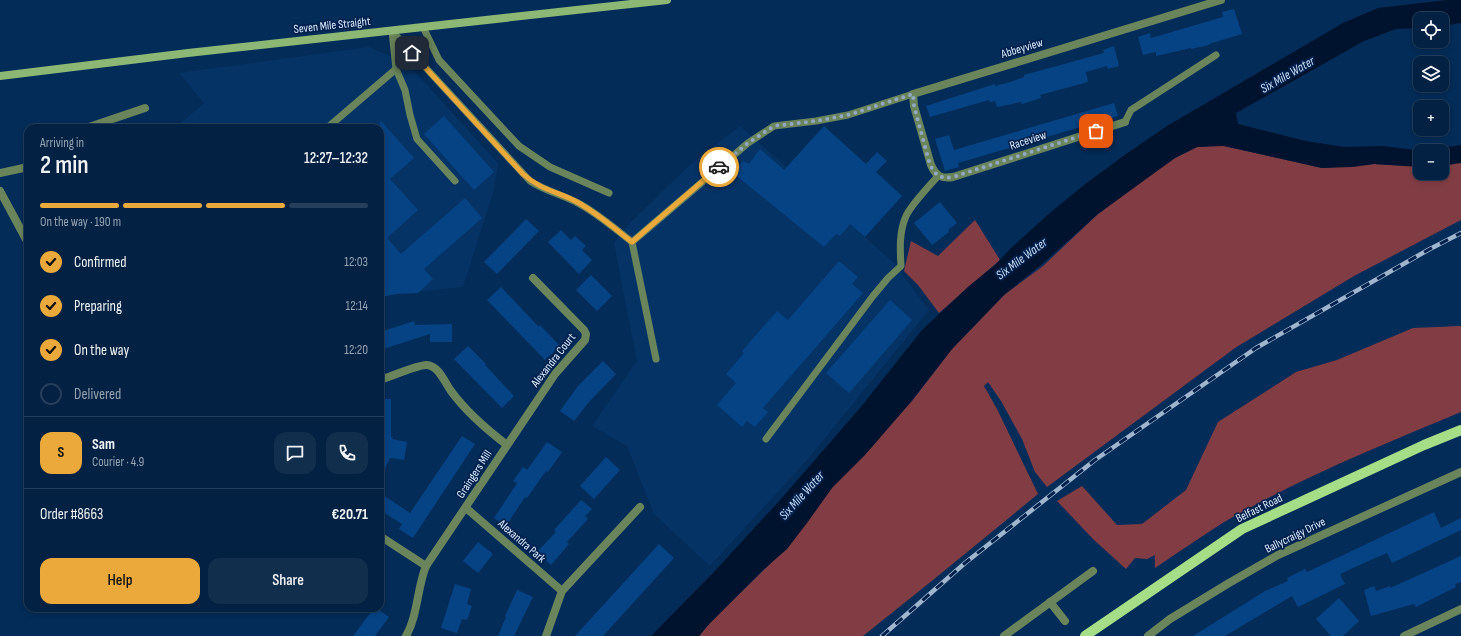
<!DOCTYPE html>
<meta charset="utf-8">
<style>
body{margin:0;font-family:"Sofia Sans Condensed",sans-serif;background:#112e4d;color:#f1f3f6;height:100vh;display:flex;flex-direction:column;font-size:15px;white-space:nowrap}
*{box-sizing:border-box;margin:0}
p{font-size:13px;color:#97a3b2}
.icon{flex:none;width:22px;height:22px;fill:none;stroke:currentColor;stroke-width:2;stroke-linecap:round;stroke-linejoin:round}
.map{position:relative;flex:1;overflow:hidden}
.drawer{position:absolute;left:24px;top:124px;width:360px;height:488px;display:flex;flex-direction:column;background:#032142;border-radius:12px;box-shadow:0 2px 6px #0003,0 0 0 1px #243e5b}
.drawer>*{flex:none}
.buttons{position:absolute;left:1413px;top:12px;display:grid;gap:8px}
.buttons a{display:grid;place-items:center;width:36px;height:36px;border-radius:8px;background:#032142;box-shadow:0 2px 6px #0003,0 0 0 1px #243e5b;font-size:20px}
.pin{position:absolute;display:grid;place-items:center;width:34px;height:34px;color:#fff;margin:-17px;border-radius:8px;box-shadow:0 2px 6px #0006}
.courier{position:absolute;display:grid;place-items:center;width:40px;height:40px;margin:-20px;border:3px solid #eca93b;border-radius:50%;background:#fff;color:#222;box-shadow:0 1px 5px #0007}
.head em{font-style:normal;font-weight:600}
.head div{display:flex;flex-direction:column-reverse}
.head{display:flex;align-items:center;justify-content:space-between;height:68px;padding:0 16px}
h1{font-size:26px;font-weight:600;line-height:30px}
.bar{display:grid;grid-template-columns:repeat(4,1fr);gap:6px 4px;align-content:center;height:48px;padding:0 16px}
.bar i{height:5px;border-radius:3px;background:#243e5b}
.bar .active{background:#eca93b}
.bar p{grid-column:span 4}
.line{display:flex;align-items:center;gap:10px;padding:0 16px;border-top:1px solid #243e5b}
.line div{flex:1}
.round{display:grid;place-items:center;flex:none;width:42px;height:42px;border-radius:12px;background:#112e4d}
ol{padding:0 16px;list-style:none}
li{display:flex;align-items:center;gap:12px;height:44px}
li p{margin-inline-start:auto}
li .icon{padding:4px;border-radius:50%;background:#eca93b;color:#111;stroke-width:4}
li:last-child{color:#97a3b2}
li i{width:22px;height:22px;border:2px solid #243e5b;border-radius:50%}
.cta{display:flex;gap:8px;margin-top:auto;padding:8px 16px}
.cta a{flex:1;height:46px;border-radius:12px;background:#eca93b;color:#111;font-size:16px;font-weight:600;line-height:46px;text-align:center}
.cta a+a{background:#112e4d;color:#f1f3f6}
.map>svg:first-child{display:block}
.built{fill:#053366}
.green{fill:#823d44}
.water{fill:#00132e}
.building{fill:#064384}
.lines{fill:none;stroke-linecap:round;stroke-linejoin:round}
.lane{stroke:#6a855b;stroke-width:7}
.street{stroke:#6a855b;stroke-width:8}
.secondary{stroke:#8cb774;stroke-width:8}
.primary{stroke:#a5de86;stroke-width:10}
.rail-casing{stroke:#a0b5ce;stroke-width:4.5}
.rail{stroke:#00214d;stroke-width:3;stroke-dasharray:9;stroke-linecap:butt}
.done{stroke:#92a8c3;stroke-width:4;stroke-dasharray:0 7.2}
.route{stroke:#eca93b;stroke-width:5}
.labels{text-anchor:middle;stroke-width:3.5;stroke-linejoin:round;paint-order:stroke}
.street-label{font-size:12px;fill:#deebfd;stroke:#00214d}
.water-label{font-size:13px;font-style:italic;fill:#ccdef5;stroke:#00214d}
</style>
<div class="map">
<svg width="1461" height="636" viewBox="0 0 1461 636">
<rect width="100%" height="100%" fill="#042c58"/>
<!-- built -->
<g class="built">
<path d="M369 47 408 64 498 163 493 193 463 287 396 294 380 297V128H175L204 103 179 73Z"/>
<path d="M740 126 894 263 929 310 808 459 710 566 654 514 627 446 592 426 637 361 614 243 631 222 691 164Z"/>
</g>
<!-- green -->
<g class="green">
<path d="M1209 146H1224L1322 168 1374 164 1411 166H1420V173H1442V164L1461 162V220L1354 276 1235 348 1047 487 1035 472 1022 439 1001 401 988 382 984 386 997 409 1038 494 933 580 863 636H699L710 623 773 561 818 507 832 487 912 401 952 349 1004 295 1043 266 1098 214 1141 181 1175 158 1197 147Z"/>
<path d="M975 220 1000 260 939 313 918 285 904 271 911 241 938 256Z"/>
<path d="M1461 326V412C1380 446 1297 479 1221 524 1199 538 1177 553 1155 568V555L1147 559 1135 558 1126 569 1093 539 1057 501 1082 486 1117 525 1142 524 1186 490 1218 422 1296 372 1337 360 1413 328Z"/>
</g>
<!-- water -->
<path class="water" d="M1447 0H1461V23L1442 26V19H1420V28L1396 29 1364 41 1236 113 1238 124 1306 141 1344 147 1383 146 1424 151 1461 145V163L1442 166V151H1420V167L1374 164 1353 167 1322 168 1224 146 1197 147 1175 158 1098 214 1041 265 1004 295 952 349 910 403 865 455 832 488 807 523 787 549 763 570 710 623 699 636H651L713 573 780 500 860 408 922 330 969 286 996 264 1010 249 1051 212 1084 185 1126 154 1167 126 1343 23 1378 8Z"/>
<!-- building -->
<g class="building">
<path d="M1234 9 1242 34 1209 44V45L1191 49V48L1156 56V52L1143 55 1138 37 1150 33 1151 38 1223 17 1222 12Z"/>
<path d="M1114 46 1119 66 1108 69 1107 66 1086 72 1088 82 1040 95 1041 98 1022 104 1021 102 997 107 995 101 990 102 989 100 930 117 926 106 995 84V86L1010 82 1024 77V75L1104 53 1103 50Z"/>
<path d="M1114 103 1118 116 958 163 959 167 945 171 935 139 949 135 954 150Z"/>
<path d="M444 116 494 172 474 190 424 134Z"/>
<path d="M380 120 414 158 390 179 418 210 387 238 401 254 465 198 482 218 424 269 433 279 418 293 397 294 380 297Z"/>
<path d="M824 126 866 164 877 152 887 161 876 172 902 196 865 237 850 224 840 236 836 234 824 247 733 173 743 161 749 164 760 149 784 170Z"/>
<path d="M940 202 957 223 948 230 949 232 932 245 914 223Z"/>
<path d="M526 219 539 231 497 274 484 262Z"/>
<path d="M561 230 571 240 575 236 586 246 582 250 592 260 579 274 548 242Z"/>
<path d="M839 261 858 277 852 284 863 293 763 408 768 412 755 427 747 421 742 427 717 405 736 383 726 374 744 353 742 351 777 311 788 320Z"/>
<path d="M591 275 612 296 597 311 576 290Z"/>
<path d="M501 287 539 327 540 325 560 346 545 360 487 300Z"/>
<path d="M890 300 912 320 849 393 826 373Z"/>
<path d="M414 321 415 325 452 324V342H430V334L380 350V332Z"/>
<path d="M468 346 486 364 485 365 514 396 502 408 454 359Z"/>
<path d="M603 361 616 374 589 402 574 421 560 411 578 386Z"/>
<path d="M380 399H391V437H393L392 439 407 442 404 460 390 458 380 480Z"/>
<path d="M462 436 475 444 413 538 399 529 402 524 380 510V493L410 513Z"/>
<path d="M547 442 562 452 548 472 546 471 527 498 525 497 506 526 494 518 517 483 513 481 523 467 527 470Z"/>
<path d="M606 457 620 470 594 499 580 486Z"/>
<path d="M581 500 592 509 585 516 588 519 567 542 569 544 551 565 537 552 556 532 554 530Z"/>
<path d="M1434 512 1441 528 1461 518V530L1392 563 1387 553 1366 562 1340 574 1345 584 1298 607 1292 596 1225 636H1193L1265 591 1288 581 1287 578 1305 569 1307 572 1320 566Z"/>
<path d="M478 542 493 554 478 573 463 561Z"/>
<path d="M659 544 674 558 603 636H575Z"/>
<path d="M1461 556V582L1455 584 1456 587 1416 607 1414 604 1371 616 1364 590 1374 586 1376 591 1390 586V588Z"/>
<path d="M455 584 471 589 467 604 472 606 467 620 462 619 457 633 441 628Z"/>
<path d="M517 590 533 597 514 636H498L506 617 505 616Z"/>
<path d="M1339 598 1359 621 1343 636H1331L1316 619Z"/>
<path d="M374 608H376L389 617 375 636H353Z"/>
</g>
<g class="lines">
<!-- lane -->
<g class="lane">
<path d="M423 27 439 60 519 146 550 167 609 193"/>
<path d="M392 31 530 181C545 191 561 194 576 202 596 212 614 228 632 242"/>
<path d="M392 31 396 69 405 90 410 115 417 139 455 181"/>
<path d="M1125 122 1131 110 1216 55"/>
<path d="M327 128 396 69"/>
<path d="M656 359 632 242 748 143 774 126 816 121 848 115 913 94"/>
<path d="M766 439 873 296 888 278 901 266C900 249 899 232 906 216 911 205 929 186 938 176"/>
</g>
<!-- street -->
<g class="street">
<path d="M1125 122 953 177C941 179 936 176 931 165L914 106 913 94 1221 0"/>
<path d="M86 128 145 108"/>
<path d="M0 173 28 167"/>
<path d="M0 191 28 243"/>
<path d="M380 380C390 377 419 364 427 365 439 366 445 383 451 391 467 413 486 429 507 445"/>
<path d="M466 508 562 591"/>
<path d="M380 536 426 566"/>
<path d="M1050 602 1065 621"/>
<path d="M406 636C418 615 417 588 426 566L555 374 585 340 586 334 584 330 533 278"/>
<path d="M546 636 562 591 640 507"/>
<path d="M1004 636 1093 571"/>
<path d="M1148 636 1170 619 1229 583 1278 555 1461 472"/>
<path d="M1404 636 1461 609"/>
</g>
<!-- secondary -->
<path class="secondary" d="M0 76 188 53 667 0"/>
<!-- primary -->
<path class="primary" d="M1085 636 1242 529 1424 445 1461 430"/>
<!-- rail casing -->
<g class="rail-casing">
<path id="rail" d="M882 636 965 563 1095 460 1256 348 1428 250 1461 233"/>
</g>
<!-- rail -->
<use href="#rail" class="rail"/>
</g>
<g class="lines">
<!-- done -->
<path class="done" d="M719 167 748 143 774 126 816 121 848 115 913 94 914 106 930 165C936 176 941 179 953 177L1096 131"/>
<!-- route -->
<path class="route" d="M412 53 523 174C542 191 557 191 577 202 597 213 614 228 632 242L719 167"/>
</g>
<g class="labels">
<!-- street labels -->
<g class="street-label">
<text transform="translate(332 25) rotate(-6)" y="4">Seven Mile Straight</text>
<text transform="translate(1022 48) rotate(-17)" y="4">Abbeyview</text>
<text transform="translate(1028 140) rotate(-18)" y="4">Raceview</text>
<text transform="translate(553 360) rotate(-52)" y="4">Alexandra Court</text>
<text transform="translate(474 474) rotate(-57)" y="4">Graingers Mill</text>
<text transform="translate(1259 508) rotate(-26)" y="4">Belfast Road</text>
<text transform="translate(1295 535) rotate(-26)" y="4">Ballycraigy Drive</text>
<text transform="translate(522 541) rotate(41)" y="4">Alexandra Park</text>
</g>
<!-- water labels -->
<g class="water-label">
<text transform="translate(1287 74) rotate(-30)" y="5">Six Mile Water</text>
<text transform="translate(1021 258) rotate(-37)" y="5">Six Mile Water</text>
<text transform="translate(801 495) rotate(-48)" y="5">Six Mile Water</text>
</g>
</g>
</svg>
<div class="buttons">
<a><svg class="icon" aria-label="locate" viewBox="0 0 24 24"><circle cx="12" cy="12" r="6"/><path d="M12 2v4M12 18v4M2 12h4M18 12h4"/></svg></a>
<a><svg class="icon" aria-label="layers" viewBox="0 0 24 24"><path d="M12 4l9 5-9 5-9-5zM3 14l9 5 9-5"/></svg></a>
<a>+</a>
<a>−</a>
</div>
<div class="pin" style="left:1096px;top:131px;background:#ea580c"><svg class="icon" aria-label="bag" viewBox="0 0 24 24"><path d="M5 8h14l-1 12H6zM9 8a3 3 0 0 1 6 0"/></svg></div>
<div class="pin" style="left:412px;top:53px;background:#1f2937"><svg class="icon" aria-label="home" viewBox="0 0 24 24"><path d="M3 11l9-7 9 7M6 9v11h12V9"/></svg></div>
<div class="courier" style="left:719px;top:167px"><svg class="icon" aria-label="car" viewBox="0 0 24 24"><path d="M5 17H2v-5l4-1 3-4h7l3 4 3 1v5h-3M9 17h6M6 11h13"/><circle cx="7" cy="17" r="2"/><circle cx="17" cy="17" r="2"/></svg></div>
<section class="drawer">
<div class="head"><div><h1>2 min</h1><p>Arriving in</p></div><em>12:27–12:32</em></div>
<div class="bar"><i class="active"></i><i class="active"></i><i class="active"></i><i></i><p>On the way · 190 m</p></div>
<ol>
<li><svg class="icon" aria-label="check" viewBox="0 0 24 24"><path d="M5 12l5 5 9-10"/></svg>Confirmed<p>12:03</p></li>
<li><svg class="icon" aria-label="check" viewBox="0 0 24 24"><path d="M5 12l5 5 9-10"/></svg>Preparing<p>12:14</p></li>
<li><svg class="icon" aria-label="check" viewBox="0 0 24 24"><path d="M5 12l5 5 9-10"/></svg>On the way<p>12:20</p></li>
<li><i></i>Delivered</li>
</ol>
<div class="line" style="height:72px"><b class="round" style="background:#eca93b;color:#111">S</b><div><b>Sam</b><p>Courier · 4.9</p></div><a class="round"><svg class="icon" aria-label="chat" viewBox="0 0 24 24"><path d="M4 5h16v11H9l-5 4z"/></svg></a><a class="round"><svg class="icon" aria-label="phone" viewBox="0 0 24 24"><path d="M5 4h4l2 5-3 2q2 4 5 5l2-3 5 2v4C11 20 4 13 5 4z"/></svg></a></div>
<div class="line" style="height:52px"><div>Order #8663</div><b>€20.71</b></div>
<div class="cta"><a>Help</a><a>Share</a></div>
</section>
</div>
